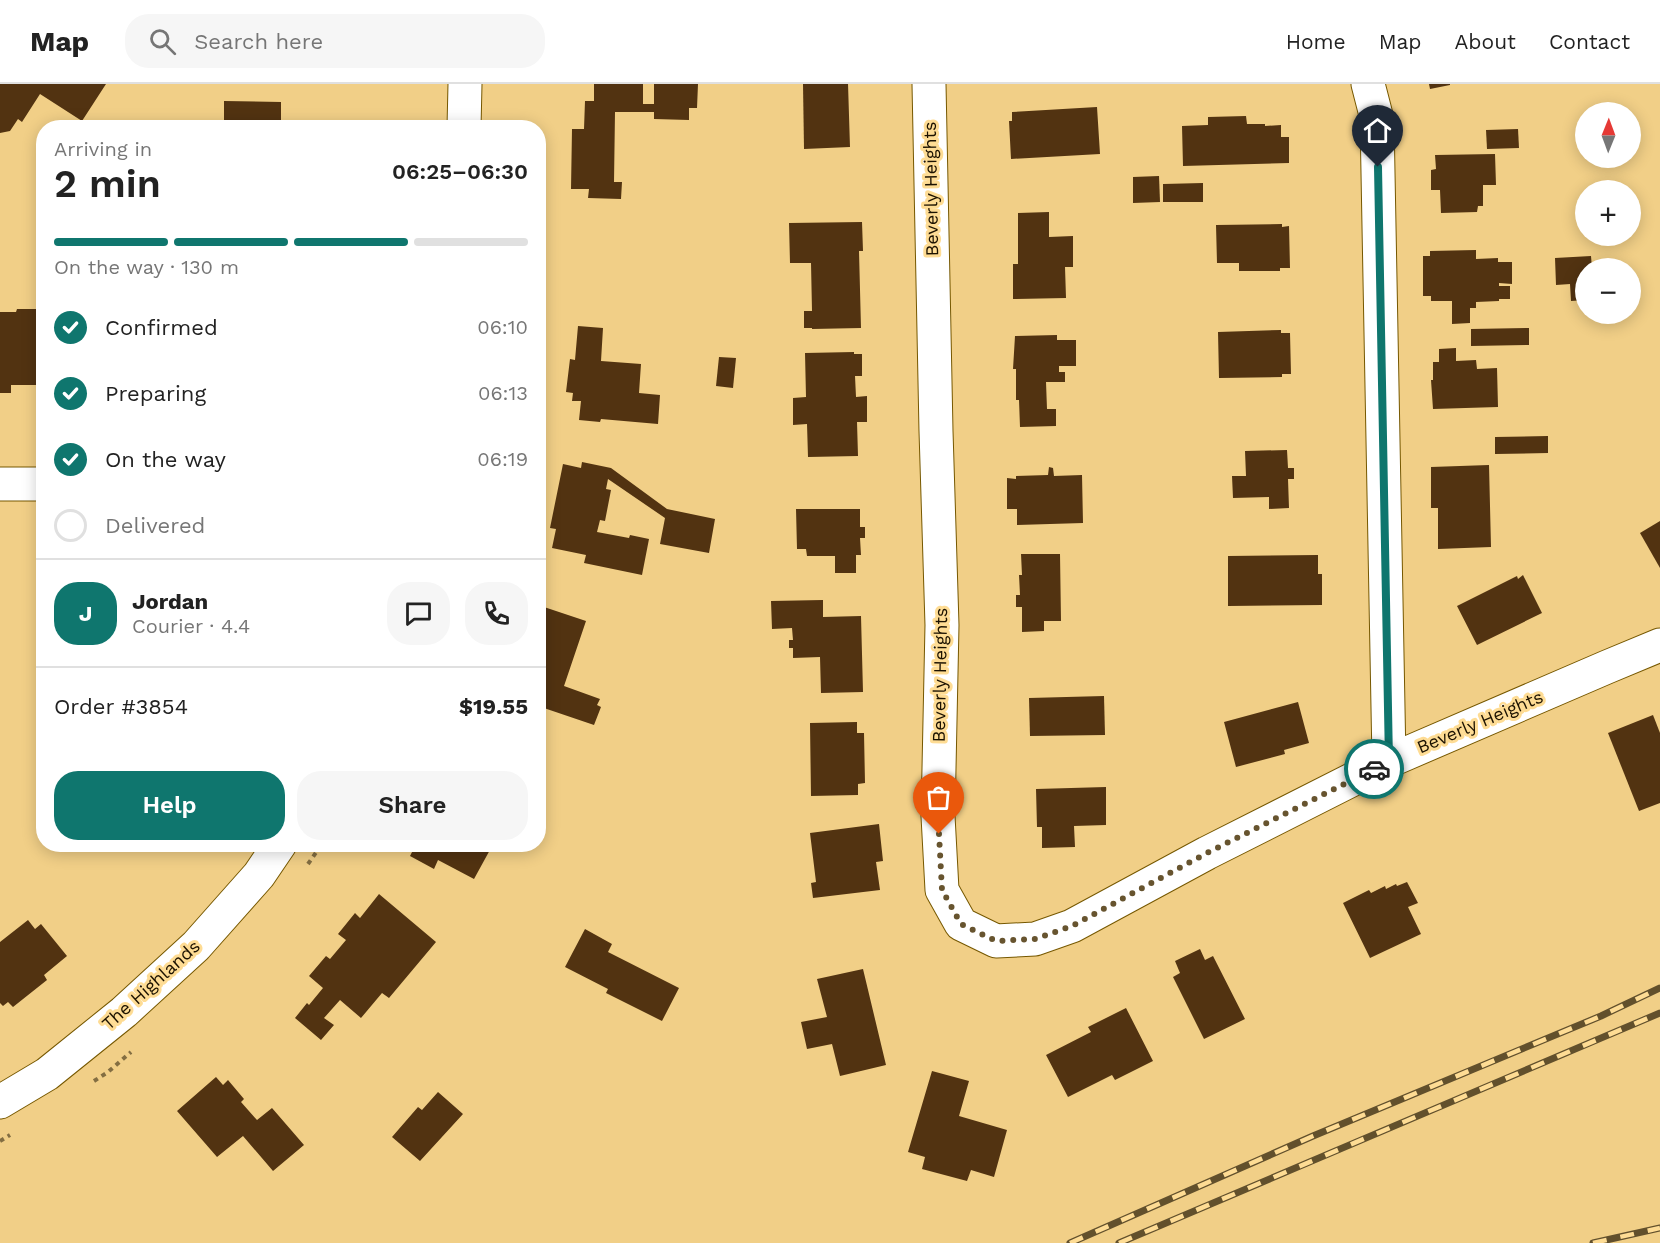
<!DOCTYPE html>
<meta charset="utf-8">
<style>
body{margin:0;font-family:"Work Sans",sans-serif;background:#f6f6f6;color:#222;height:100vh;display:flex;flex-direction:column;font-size:22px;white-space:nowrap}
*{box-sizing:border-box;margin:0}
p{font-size:20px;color:#767676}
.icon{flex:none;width:33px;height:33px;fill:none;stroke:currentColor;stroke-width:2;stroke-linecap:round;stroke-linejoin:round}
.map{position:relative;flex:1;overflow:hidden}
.side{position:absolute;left:36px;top:36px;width:510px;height:732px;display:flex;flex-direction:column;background:#fff;border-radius:24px;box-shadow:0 3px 15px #0003}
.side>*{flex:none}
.needle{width:39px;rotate:1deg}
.buttons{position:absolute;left:1575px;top:18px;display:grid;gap:12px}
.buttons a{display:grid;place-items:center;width:66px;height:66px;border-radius:50%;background:#fff;box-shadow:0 3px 15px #0003;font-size:30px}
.pin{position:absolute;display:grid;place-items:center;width:51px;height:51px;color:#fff;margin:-62px -26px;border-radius:50% 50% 50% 0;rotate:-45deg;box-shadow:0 0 6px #0007}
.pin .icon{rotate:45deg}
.courier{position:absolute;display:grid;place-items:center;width:60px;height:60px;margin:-30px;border:4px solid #0f766e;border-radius:50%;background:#fff;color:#222;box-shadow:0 2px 8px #0007}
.summary em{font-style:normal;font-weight:600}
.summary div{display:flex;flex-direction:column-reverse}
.summary{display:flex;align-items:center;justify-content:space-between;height:102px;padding:0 18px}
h1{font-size:39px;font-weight:600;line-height:45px}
.bar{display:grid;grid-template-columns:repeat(4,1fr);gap:9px 6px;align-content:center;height:72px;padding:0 18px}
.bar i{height:8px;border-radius:4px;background:#e0e0e0}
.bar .current{background:#0f766e}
.bar p{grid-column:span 4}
.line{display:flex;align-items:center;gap:15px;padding:0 18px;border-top:2px solid #e0e0e0}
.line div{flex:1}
.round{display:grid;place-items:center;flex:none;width:63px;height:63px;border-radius:24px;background:#f6f6f6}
ol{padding:0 18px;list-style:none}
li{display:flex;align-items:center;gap:18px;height:66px}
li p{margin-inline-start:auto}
li .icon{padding:6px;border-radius:50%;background:#0f766e;color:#fff;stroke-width:4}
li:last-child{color:#767676}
li i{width:33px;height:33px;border:3px solid #e0e0e0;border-radius:50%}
.primary-button{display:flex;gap:12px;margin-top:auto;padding:12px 18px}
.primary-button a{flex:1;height:69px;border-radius:24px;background:#0f766e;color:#fff;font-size:24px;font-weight:600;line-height:69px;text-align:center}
.primary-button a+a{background:#f6f6f6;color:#222}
header{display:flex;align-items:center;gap:36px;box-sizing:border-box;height:84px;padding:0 30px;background:#fff;border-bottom:2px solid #e0e0e0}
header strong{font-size:28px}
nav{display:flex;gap:33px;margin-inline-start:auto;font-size:21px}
.search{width:420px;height:54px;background:#f6f6f6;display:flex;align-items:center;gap:15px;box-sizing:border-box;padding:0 21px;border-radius:24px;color:#767676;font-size:22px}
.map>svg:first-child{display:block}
.building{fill:#523311}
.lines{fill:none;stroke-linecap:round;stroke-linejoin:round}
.minor-casing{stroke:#765801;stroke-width:35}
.path{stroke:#836e42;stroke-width:4;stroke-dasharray:4.5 4.5;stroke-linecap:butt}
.minor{stroke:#fff;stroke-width:33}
.rail-casing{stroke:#62502c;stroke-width:7}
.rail{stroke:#fedc94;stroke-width:4.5;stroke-dasharray:14;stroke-linecap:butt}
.done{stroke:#67542f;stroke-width:6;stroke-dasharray:0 10.8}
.route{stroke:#0f766e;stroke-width:8}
.labels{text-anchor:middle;stroke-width:6;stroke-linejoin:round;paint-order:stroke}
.street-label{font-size:18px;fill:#1c1200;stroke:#fedc94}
</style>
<header>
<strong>Map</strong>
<div class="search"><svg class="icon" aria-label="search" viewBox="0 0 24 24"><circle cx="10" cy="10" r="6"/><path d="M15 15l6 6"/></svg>Search here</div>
<nav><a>Home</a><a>Map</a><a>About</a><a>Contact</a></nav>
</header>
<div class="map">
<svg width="1660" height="1159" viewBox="0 0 1660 1159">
<rect width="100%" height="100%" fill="#f1cf87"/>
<!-- building -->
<g class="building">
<path d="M0 0H106L82 37 40 10 22 38 18 35 10 47 0 49Z"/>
<path d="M594 0H643V20H654V0H698L697 24H689V36L654 35V28H615L614 98H622L621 115 588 114 589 105H571L572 45H584L585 17H594Z"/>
<path d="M803 0H848L850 63 804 65Z"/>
<path d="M1429 0H1450V1L1430 5Z"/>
<path d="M224 17 281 18V44H224Z"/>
<path d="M1097 23 1100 70 1011 75 1009 37H1012V28Z"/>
<path d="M1246 32 1247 40H1265V42L1281 41V53H1289V79L1183 82 1182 42 1208 41V33Z"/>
<path d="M328 39 376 40V44H328Z"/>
<path d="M1518 45 1519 64 1487 65 1486 46Z"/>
<path d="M1495 70 1496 101H1483V122H1478L1477 128 1441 129 1440 106H1431V86L1436 85 1435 71Z"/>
<path d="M1159 92 1160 118 1133 119V93Z"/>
<path d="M1203 99V118H1163V100Z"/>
<path d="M1049 128V153L1073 152V183H1065L1066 214 1013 215V180H1018V129Z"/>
<path d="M862 138 863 167H859L861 244 812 245V244H804V227H812L811 179H790L789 139Z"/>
<path d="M1282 140V143L1289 142 1290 184H1280V187H1239V179H1217L1216 141Z"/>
<path d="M1476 166V175L1498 174V178H1512V200L1499 199V202H1510V215H1499V217L1476 218V224H1470V239L1452 240V217H1431V212H1423V172H1430V167Z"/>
<path d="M1591 172 1592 184H1586V216L1571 217 1570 200 1556 201 1555 174Z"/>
<path d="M17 225H44V301H11V309H0V228H16Z"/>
<path d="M578 242 603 244 601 277 641 280 639 309 660 311 658 340 601 335 600 338 579 336 581 317H572L573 309 566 308 570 275 575 276Z"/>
<path d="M1529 244V261L1471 262V245Z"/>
<path d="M1281 246V249H1290L1291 290H1282V293L1219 294 1218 248Z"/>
<path d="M1057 251V256H1076V282H1059V288H1065V298H1046L1047 325H1056V342L1020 343 1019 316H1016V285H1013L1015 252Z"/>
<path d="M1456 264V277L1476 276 1477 285 1497 284 1498 323 1433 325 1431 296H1433V278H1439V265Z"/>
<path d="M854 268V270H862V292H855L856 313 867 312V338H857L858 372 808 373 807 340 793 341V314L806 313 805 269Z"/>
<path d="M719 273 736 274 733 304 716 302Z"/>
<path d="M1548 352V369L1495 370V353Z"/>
<path d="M1287 366 1288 384H1294V395H1288L1289 424 1269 425V413L1233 414 1232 392H1246L1245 367Z"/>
<path d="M582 378 611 384 667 425 715 435 709 469 660 460 665 434 608 395 606 405 611 406 605 437 600 436 597 448 629 454 630 451 649 455 642 491 584 479 586 471 552 464 556 445 550 444 563 380 581 384Z"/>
<path d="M1489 381 1491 463 1438 465V424H1431V383Z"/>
<path d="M1049 383 1053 384 1054 392 1082 391 1083 439 1017 441V425H1007V394L1016 395V392L1048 391Z"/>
<path d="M796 425H860V443H865V454H860L861 471H856V489H835V472H807L806 465H797Z"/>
<path d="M1660 437V484L1640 449Z"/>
<path d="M1021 470H1060L1061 537H1044V547L1022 548V523H1016V511H1020L1019 491H1022Z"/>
<path d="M1318 471V490H1322V521L1228 522V472Z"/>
<path d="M1523 491 1542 529 1477 561 1457 522 1517 492 1518 495Z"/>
<path d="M823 516V533L861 532 863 608 821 609 820 573 793 574V564H789V556H793L792 544 772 545 771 517Z"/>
<path d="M538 521 586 537 564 602 600 615 597 621 601 623 594 641 538 622Z"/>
<path d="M1104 612 1105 651 1030 652 1029 614Z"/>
<path d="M1298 618 1309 659 1284 666 1285 670 1236 683 1224 638Z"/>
<path d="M1653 631 1660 649V719L1639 727 1608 649Z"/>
<path d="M857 638V649H864L865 699 858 700V711L811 712 810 639Z"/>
<path d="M1106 703V741L1074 742 1075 763 1042 764V743H1037L1036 705Z"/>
<path d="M879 740 883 777 876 778 880 806 813 814 811 799 816 798 810 749Z"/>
<path d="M416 760H485L491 764 474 795 438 776 434 785 410 772Z"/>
<path d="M1407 798 1418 819 1408 823 1421 850 1370 874 1343 819 1369 806 1371 809 1385 802 1386 805 1396 800 1397 802Z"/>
<path d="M379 810 436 858 389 914 382 909 361 934 340 916 324 934 334 941 321 956 295 934 307 919 309 921 323 904 309 892 326 872 330 875 346 856 338 850 355 829 360 834Z"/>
<path d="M28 836 35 845 41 840 67 872 44 891 47 896 13 923 8 918 3 922 0 919V858Z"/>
<path d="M585 845 612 860 608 868 679 904 662 937 606 909 608 905 565 883Z"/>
<path d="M1200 865 1205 876 1213 872 1245 935 1204 955 1173 893 1180 889 1175 877Z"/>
<path d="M863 885 886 981 840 992 832 960 807 965 801 938 827 933 817 895Z"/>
<path d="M1126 924 1153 977 1115 996 1112 991 1068 1013 1046 971 1091 948 1088 943Z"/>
<path d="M932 987 969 997 959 1032 1007 1046 994 1093 971 1086 967 1097 922 1085 925 1073 908 1068Z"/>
<path d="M216 993 223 1001 228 996 244 1015 241 1018 257 1036 272 1024 304 1061 273 1087 243 1052 217 1073 177 1027Z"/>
<path d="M438 1008 463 1030 420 1077 392 1053 418 1023 422 1026Z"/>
</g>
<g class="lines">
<!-- minor casing -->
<g class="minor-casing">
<g id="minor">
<path d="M929 0 936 347 942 541 938 732 942 806 961 840 996 857 1035 855 1072 842 1207 769 1389 677 1607 583 1660 561"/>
<path d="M1368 0 1377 35 1389 677"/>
<path d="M464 44 465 0"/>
<path d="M0 400H44"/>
<path d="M0 1018 47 990 124 928 196 862 259 791 280 760"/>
</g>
</g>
<!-- path -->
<g class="path">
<path d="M308 780 322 760"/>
<path d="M94 997 108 988 131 968"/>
<path d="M0 1057 10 1051"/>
</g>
<!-- minor -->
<use href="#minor" class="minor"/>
<!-- rail casing -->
<g class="rail-casing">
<g id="rail">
<path d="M1070 1159 1313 1052 1601 932 1660 904"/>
<path d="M1119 1159 1660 929"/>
<path d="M1593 1159 1660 1144"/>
</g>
</g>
<!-- rail -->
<use href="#rail" class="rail"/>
</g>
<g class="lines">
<!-- done -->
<path class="done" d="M939 750 942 806 961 840 996 857 1035 855 1072 842 1207 769 1374 685"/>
<!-- route -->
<path class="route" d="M1374 685 1389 678 1378 83"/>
</g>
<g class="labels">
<!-- street labels -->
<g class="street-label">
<text transform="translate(931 105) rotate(-91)" y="6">Beverly Heights</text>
<text transform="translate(940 591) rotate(-89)" y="6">Beverly Heights</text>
<text transform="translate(1480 638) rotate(-23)" y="6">Beverly Heights</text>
<text transform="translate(151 901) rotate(-42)" y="6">The Highlands</text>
</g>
</g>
</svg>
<div class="buttons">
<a><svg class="needle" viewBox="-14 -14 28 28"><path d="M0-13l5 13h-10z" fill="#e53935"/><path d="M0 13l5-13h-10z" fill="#767676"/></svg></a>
<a>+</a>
<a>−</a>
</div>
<div class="pin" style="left:939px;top:750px;background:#ea580c"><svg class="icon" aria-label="bag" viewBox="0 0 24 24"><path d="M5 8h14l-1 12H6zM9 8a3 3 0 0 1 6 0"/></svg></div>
<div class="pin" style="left:1378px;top:83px;background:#1f2937"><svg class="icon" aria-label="home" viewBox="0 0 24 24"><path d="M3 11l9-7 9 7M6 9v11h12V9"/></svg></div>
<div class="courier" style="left:1374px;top:685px"><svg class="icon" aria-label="car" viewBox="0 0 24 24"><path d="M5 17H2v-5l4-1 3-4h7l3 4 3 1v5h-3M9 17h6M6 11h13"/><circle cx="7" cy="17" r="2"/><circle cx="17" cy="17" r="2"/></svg></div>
<section class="side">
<div class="summary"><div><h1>2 min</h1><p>Arriving in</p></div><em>06:25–06:30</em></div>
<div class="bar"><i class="current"></i><i class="current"></i><i class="current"></i><i></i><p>On the way · 130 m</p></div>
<ol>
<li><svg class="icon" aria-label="check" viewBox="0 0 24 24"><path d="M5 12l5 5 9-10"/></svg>Confirmed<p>06:10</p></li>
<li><svg class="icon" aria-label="check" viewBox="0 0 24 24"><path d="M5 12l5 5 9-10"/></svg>Preparing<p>06:13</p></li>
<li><svg class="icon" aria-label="check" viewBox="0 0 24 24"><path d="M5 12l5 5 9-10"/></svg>On the way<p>06:19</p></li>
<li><i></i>Delivered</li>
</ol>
<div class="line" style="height:108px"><b class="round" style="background:#0f766e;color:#fff">J</b><div><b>Jordan</b><p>Courier · 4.4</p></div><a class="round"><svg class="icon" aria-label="chat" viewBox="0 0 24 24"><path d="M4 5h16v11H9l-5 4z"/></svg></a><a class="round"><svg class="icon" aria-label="phone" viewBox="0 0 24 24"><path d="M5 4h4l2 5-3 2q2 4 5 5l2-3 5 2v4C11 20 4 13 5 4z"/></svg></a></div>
<div class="line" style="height:78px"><div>Order #3854</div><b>$19.55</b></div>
<div class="primary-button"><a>Help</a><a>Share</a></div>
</section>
</div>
